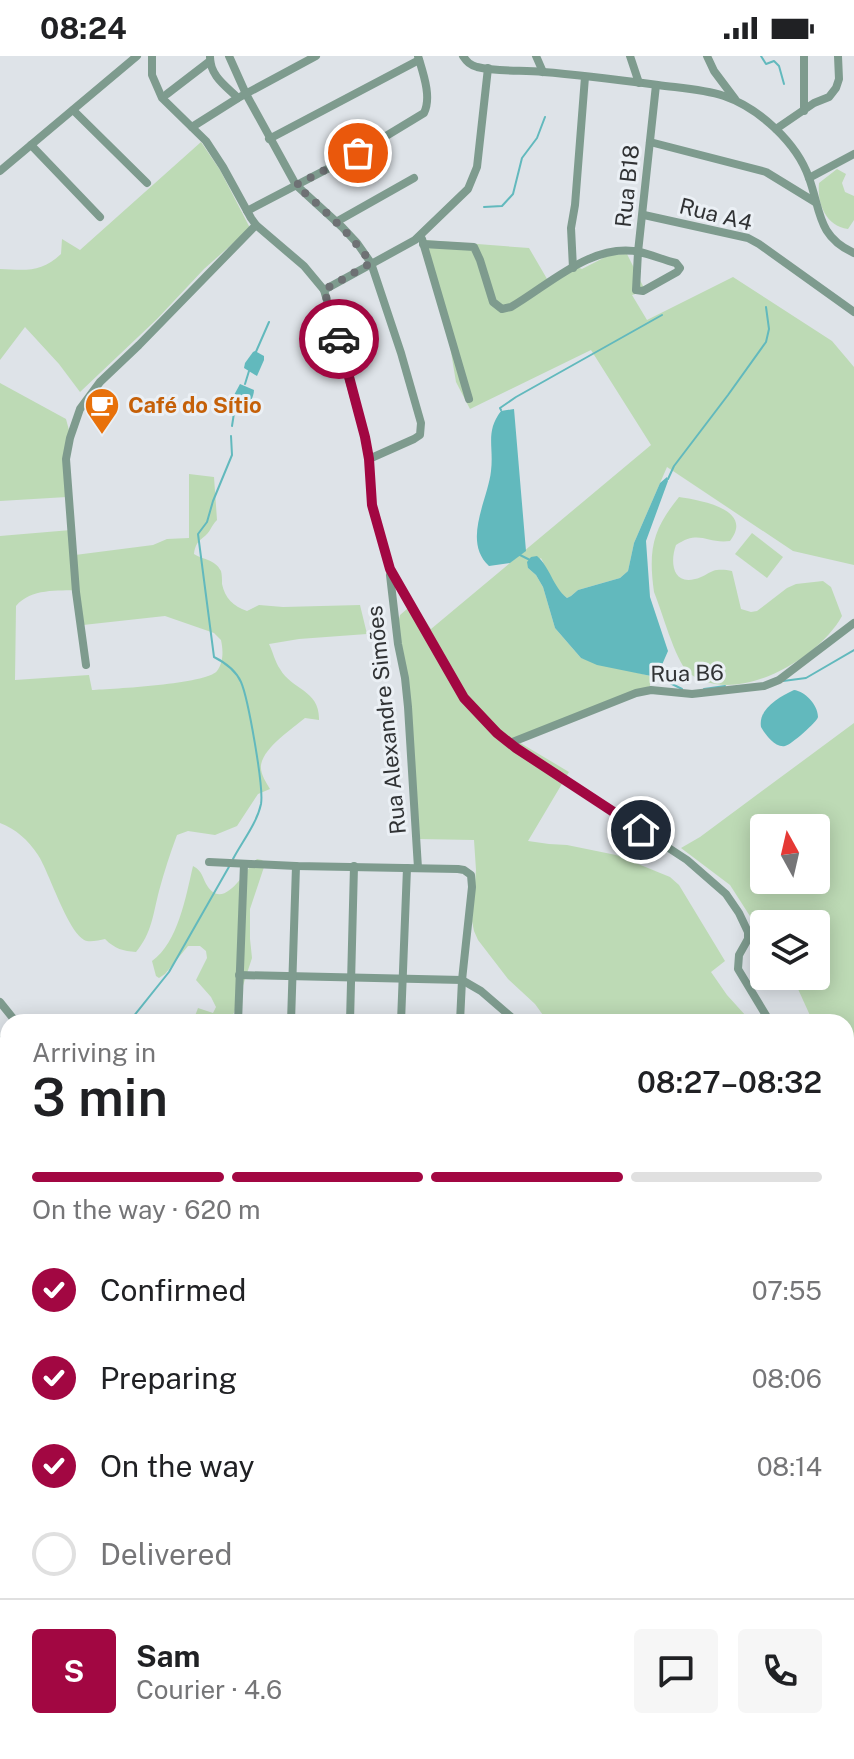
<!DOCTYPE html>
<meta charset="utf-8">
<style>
body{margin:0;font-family:"Public Sans",sans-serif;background:#f6f6f6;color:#202124;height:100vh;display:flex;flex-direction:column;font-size:30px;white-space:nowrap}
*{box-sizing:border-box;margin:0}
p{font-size:26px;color:#757577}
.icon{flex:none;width:44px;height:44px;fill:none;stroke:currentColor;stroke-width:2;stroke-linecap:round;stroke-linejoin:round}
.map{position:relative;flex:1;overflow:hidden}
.details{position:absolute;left:0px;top:958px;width:854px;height:746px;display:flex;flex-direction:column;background:#fff;border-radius:24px 24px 0 0;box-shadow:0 4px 20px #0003}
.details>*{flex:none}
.needle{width:52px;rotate:352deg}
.controls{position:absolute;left:750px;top:758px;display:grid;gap:16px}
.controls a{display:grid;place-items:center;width:80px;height:80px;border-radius:8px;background:#fff;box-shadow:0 4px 20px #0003;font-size:40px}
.pin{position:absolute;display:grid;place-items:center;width:68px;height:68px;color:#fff;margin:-34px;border:4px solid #fff;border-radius:50%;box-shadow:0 2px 8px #0007}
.courier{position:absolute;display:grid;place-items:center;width:80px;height:80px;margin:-40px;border:6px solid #a20742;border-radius:50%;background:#fff;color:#222;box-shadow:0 2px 10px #0007}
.head em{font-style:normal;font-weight:600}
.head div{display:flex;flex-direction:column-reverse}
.head{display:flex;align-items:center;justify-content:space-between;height:136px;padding:0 32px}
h1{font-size:52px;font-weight:600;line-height:60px}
.bar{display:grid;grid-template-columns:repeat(4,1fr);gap:12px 8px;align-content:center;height:96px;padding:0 32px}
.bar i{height:10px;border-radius:6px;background:#e0e0e0}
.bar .current{background:#a20742}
.bar p{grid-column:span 4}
.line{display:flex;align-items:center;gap:20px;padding:0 32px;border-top:2px solid #e0e0e0}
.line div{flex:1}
.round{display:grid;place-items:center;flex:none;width:84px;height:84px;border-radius:8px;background:#f6f6f6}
ol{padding:0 32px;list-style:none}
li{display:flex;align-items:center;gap:24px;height:88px}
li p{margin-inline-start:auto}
li .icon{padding:8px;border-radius:50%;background:#a20742;color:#fff;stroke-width:4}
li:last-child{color:#757577}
li i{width:44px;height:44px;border:4px solid #e0e0e0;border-radius:50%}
.status{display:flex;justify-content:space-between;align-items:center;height:56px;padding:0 40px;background:#fff;direction:ltr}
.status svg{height:22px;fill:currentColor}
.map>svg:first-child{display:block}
.built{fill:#d0dae6}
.green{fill:#bddab5;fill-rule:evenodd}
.water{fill:#62b9bd}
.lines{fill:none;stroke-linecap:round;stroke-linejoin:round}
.stream{stroke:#62b9bd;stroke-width:2}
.minor{stroke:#7e9b8e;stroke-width:8}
.major{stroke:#25604b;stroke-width:10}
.done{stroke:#6e7174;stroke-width:8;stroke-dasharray:0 14.4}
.route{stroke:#a20742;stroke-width:10}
.labels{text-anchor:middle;stroke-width:6;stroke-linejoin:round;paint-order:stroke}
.street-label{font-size:22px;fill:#313335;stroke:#ebf0f5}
.food-label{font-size:22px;font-weight:bold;fill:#c56008;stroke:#ebf0f5;text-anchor:start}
</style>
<div class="status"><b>08:24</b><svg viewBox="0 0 49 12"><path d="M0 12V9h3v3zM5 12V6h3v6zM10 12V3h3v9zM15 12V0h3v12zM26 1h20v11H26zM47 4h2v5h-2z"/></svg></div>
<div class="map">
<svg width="854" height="1703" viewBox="0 0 854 1703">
<rect width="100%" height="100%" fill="#dee3e8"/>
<!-- built -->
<path class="built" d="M227 1696H395L408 1702 407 1703H223Z"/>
<!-- green -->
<g class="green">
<path d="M201 86 220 114 250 172 204 213 157 263 80 336 59 308 25 271 0 304V213C26 214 41 217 61 198L62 183 80 194Z"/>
<path d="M837 113 846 118 842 127 845 136 854 140V164L848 173C826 170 817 148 819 127Z"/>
<path d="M425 184 529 192 550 228 577 211 582 213 609 199 627 198 644 232 642 236 632 239 647 264 733 221 832 285 854 311V509L793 495 667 411 634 487 628 515 620 522 578 534 571 540 567 542C554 533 548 516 541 502L528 512 536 519 543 531 555 572 581 602 650 620V630L517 685 569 716 528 785 549 788 567 789 616 799 670 821 679 829 725 905 711 916 727 939 746 960 744 962 726 965 709 963 700 966H548L535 948 508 923 478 884 474 875 472 865 476 814 474 784 418 783 398 567 400 559 407 553 418 554 431 573 651 389 591 294 470 353 456 326 447 272Z"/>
<path d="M0 327 66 363 70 378 67 441 0 445Z"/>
<path d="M189 418 214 421 217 464C214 467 212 470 210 474 204 484 196 482 194 498 203 504 215 503 221 515 222 519 222 523 222 528 225 542 233 550 247 555L259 549 283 551 360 549 367 578 299 583 269 588C273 596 275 606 280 613 292 634 320 634 319 664L305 662C292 673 264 691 261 709 260 718 266 726 270 733L258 738 237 770 215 779 188 775 177 779C170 798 164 816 159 835 153 858 152 877 136 896 123 895 115 893 105 883 100 884 92 886 87 885 69 881 49 815 38 799 28 784 16 773 0 767V480L71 474 75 499 153 489 167 483 189 482ZM78 534 83 569 165 560 214 577 221 584C223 593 224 606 217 615 207 628 112 633 92 634L89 619 15 624 16 550C31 532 58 535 78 534Z"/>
<path d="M679 441C699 444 755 453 730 485 706 488 700 473 676 489 670 505 672 529 695 523 702 522 707 517 713 515 719 513 726 514 732 515L741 553 751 556 757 555 787 532 796 528 823 525 831 531 842 560C820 600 750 642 704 625 698 622 693 621 688 616 675 604 662 555 654 536 648 493 653 473 679 441Z"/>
<path d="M752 477 783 501 767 522 735 498Z"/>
<path d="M854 667V1034L846 1024V966H813L798 933 789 920H816V868H764V882L730 829 681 792 700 781ZM764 772H816V824H764Z"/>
<path d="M257 803 262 804 265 808 250 853V883L252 902 234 957 226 966H197L195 960 198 952 213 957 216 951 211 941 196 924 207 902 206 895 200 890H188L165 918 159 922 156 920 152 905C178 887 186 840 193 810 203 815 202 822 208 831 225 855 246 812 257 803Z"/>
<path d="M0 1106 8 1125V1696H227L223 1703H0Z"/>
</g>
<!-- water -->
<g class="water">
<path d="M255 295 264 300V304L257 320 244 312 245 307 253 296Z"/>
<path d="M240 328 254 334C254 341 248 351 244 356L226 357V354Z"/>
<path d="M514 353 526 495 510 507 489 510C462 485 488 444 491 415 494 390 485 376 501 355Z"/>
<path d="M667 421 668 425 646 485 650 541 668 595 658 618 651 620 597 609 581 602 555 572 543 531 536 519 528 512 527 506 531 501 537 500C550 511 553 531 567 542L571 540 578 534 620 522 628 515 634 487 660 427Z"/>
<path d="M794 634C804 635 818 648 818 661 817 666 791 689 785 690 775 692 765 678 761 671 758 653 779 641 794 634Z"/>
</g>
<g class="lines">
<!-- stream -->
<g class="stream">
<path d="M761 0 766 8 774 5 779 10 784 28"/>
<path d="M484 151 502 150 513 138 522 102 537 82 545 61"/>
<path d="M255 298 269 266"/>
<path d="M245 328 249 315"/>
<path d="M501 354 500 352 516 341 662 259"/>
<path d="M232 370 234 357"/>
<path d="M231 380 232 399 213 445 207 466 198 478 214 601C224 606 236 615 241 626 248 642 264 731 261 748 257 767 242 786 233 803"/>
<path d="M668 423 674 410 728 339 766 286 769 273 766 251"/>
<path d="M518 498 530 504"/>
<path d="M658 616 668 626 682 633"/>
<path d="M783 625 806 622 854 594"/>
<path d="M704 633 725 630"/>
<path d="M129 966 169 916 230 809"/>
<path d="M0 1563 8 1554"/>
</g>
<!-- minor -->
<g class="minor">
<path d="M152 0V19L162 42 206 85 223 111 251 162 256 169 304 210 324 234 365 381 369 403 372 449 390 513 464 642 497 677 516 692 687 804 726 838 739 857 748 876V883L739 899 738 913 770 966"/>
<path d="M229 0 246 38 296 129 342 171 357 187 371 207 401 297 421 367 420 379 414 383 369 403"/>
<path d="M463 0C467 6 470 9 477 11 498 16 522 14 543 16 582 19 620 24 658 29 680 32 703 33 724 40 759 52 797 87 809 122 821 155 817 180 854 197"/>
<path d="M536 0 543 16"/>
<path d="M630 0 639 27"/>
<path d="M707 0 714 15 735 43"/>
<path d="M804 0V55"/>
<path d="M210 1C210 20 226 30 238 42"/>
<path d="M167 38 210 5"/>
<path d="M73 54 147 127"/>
<path d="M192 71 238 42 316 0"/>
<path d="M776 73 814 47 829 41 836 32 839 23 838 0"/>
<path d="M269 83 419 4"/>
<path d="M650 86 766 116 815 146"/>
<path d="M31 89 100 161"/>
<path d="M0 115 137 0"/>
<path d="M809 122 854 98"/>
<path d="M247 155 358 97 424 57C432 41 423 17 418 0"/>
<path d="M644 159 748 182 759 188 854 256"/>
<path d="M336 166 414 122"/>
<path d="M422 183 469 343"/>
<path d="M423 188 474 191 480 204 493 246 502 253 511 251C549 229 592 186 640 196 652 199 664 204 676 207L680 212 677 216 643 235 636 234 638 196 656 29"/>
<path d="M573 212 571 172 575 149 585 21"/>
<path d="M324 234 415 184 468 133 477 111 488 12"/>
<path d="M390 519 398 588 405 622 408 651 418 812"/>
<path d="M86 609 76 536 66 403 70 382 80 353 100 326 139 289 256 169"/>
<path d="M510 687 636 637 651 634 692 638 764 630 779 624 854 567"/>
<path d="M209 806 296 810 458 813 464 814 471 819 472 831 462 924 460 966"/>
<path d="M239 919 462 924 481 935 517 966"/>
<path d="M0 946 16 966"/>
<path d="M238 966 244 808"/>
<path d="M291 966 296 810"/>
<path d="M350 966 354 810"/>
<path d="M401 966 407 812"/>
<path d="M0 984 8 994"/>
<path d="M846 1106 854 1121"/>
<path d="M846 1178 854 1169"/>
<path d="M846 1401 854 1378"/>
<path d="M846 1448 854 1452"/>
<path d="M846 1518 854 1522"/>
<path d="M846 1559 854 1548"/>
<path d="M846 1689 854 1677"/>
<path d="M537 1696 549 1703"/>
<path d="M409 1703 413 1696"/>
<path d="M479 1703 483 1696"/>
<path d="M594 1703 604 1696"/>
<path d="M664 1703 669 1696"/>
<path d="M749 1703 753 1696"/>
<path d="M837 1703 842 1696"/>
</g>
<!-- major -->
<g class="major">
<path d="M846 1274 854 1261"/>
<path d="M578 1703 583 1696"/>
</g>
</g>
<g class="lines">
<!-- done -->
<path class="done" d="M339 283 324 234 371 207C350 177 323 153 296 129L358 97"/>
<!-- route -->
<path class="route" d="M339 283 365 381 369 403 372 449 390 513 464 642 497 677 516 692 641 774"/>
</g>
<!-- icons -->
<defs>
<g id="cafe-pin" transform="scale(1.8)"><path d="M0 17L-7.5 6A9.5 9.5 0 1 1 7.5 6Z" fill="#e8710a" stroke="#ebf0f5"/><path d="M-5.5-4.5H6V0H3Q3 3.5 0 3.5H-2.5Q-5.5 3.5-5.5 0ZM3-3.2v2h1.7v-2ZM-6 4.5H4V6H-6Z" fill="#fff"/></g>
</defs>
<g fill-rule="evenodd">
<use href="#cafe-pin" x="102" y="349"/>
</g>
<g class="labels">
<!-- street labels -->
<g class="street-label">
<text transform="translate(627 130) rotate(-84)" y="8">Rua B18</text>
<text transform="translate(716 158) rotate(14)" y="8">Rua A4</text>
<text transform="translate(687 617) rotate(-1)" y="8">Rua B6</text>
<text transform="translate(386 664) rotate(-96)" y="8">Rua Alexandre Simões</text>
</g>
<!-- food labels -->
<g class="food-label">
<text x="128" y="357">Café do Sítio</text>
</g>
</g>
</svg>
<div class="controls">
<a><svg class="needle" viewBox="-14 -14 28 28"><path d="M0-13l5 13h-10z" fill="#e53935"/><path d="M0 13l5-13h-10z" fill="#757577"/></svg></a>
<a><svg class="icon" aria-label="layers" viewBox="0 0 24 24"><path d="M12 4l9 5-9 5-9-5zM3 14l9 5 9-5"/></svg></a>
</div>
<div class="pin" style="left:358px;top:97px;background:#ea580c"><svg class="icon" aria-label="bag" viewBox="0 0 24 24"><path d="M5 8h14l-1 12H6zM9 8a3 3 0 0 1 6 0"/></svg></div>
<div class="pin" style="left:641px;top:774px;background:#1f2937"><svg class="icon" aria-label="home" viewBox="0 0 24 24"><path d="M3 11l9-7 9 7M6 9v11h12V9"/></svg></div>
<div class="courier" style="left:339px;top:283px"><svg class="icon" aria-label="car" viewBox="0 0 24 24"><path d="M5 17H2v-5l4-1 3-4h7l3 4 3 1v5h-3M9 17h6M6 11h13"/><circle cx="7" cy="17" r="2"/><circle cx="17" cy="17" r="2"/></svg></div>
<section class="details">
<div class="head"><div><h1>3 min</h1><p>Arriving in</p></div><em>08:27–08:32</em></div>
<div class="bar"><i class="current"></i><i class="current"></i><i class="current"></i><i></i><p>On the way · 620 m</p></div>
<ol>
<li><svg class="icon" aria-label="check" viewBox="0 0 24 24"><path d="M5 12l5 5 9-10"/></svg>Confirmed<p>07:55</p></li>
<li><svg class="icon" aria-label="check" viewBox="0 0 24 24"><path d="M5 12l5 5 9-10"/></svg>Preparing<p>08:06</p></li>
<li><svg class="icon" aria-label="check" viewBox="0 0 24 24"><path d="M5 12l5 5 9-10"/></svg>On the way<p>08:14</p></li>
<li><i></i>Delivered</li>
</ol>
<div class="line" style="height:144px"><b class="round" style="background:#a20742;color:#fff">S</b><div><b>Sam</b><p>Courier · 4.6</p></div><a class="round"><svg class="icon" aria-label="chat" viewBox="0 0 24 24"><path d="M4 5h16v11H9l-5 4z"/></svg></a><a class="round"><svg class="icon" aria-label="phone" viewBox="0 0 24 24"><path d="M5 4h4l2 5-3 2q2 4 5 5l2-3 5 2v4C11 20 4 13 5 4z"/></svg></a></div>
</section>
</div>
